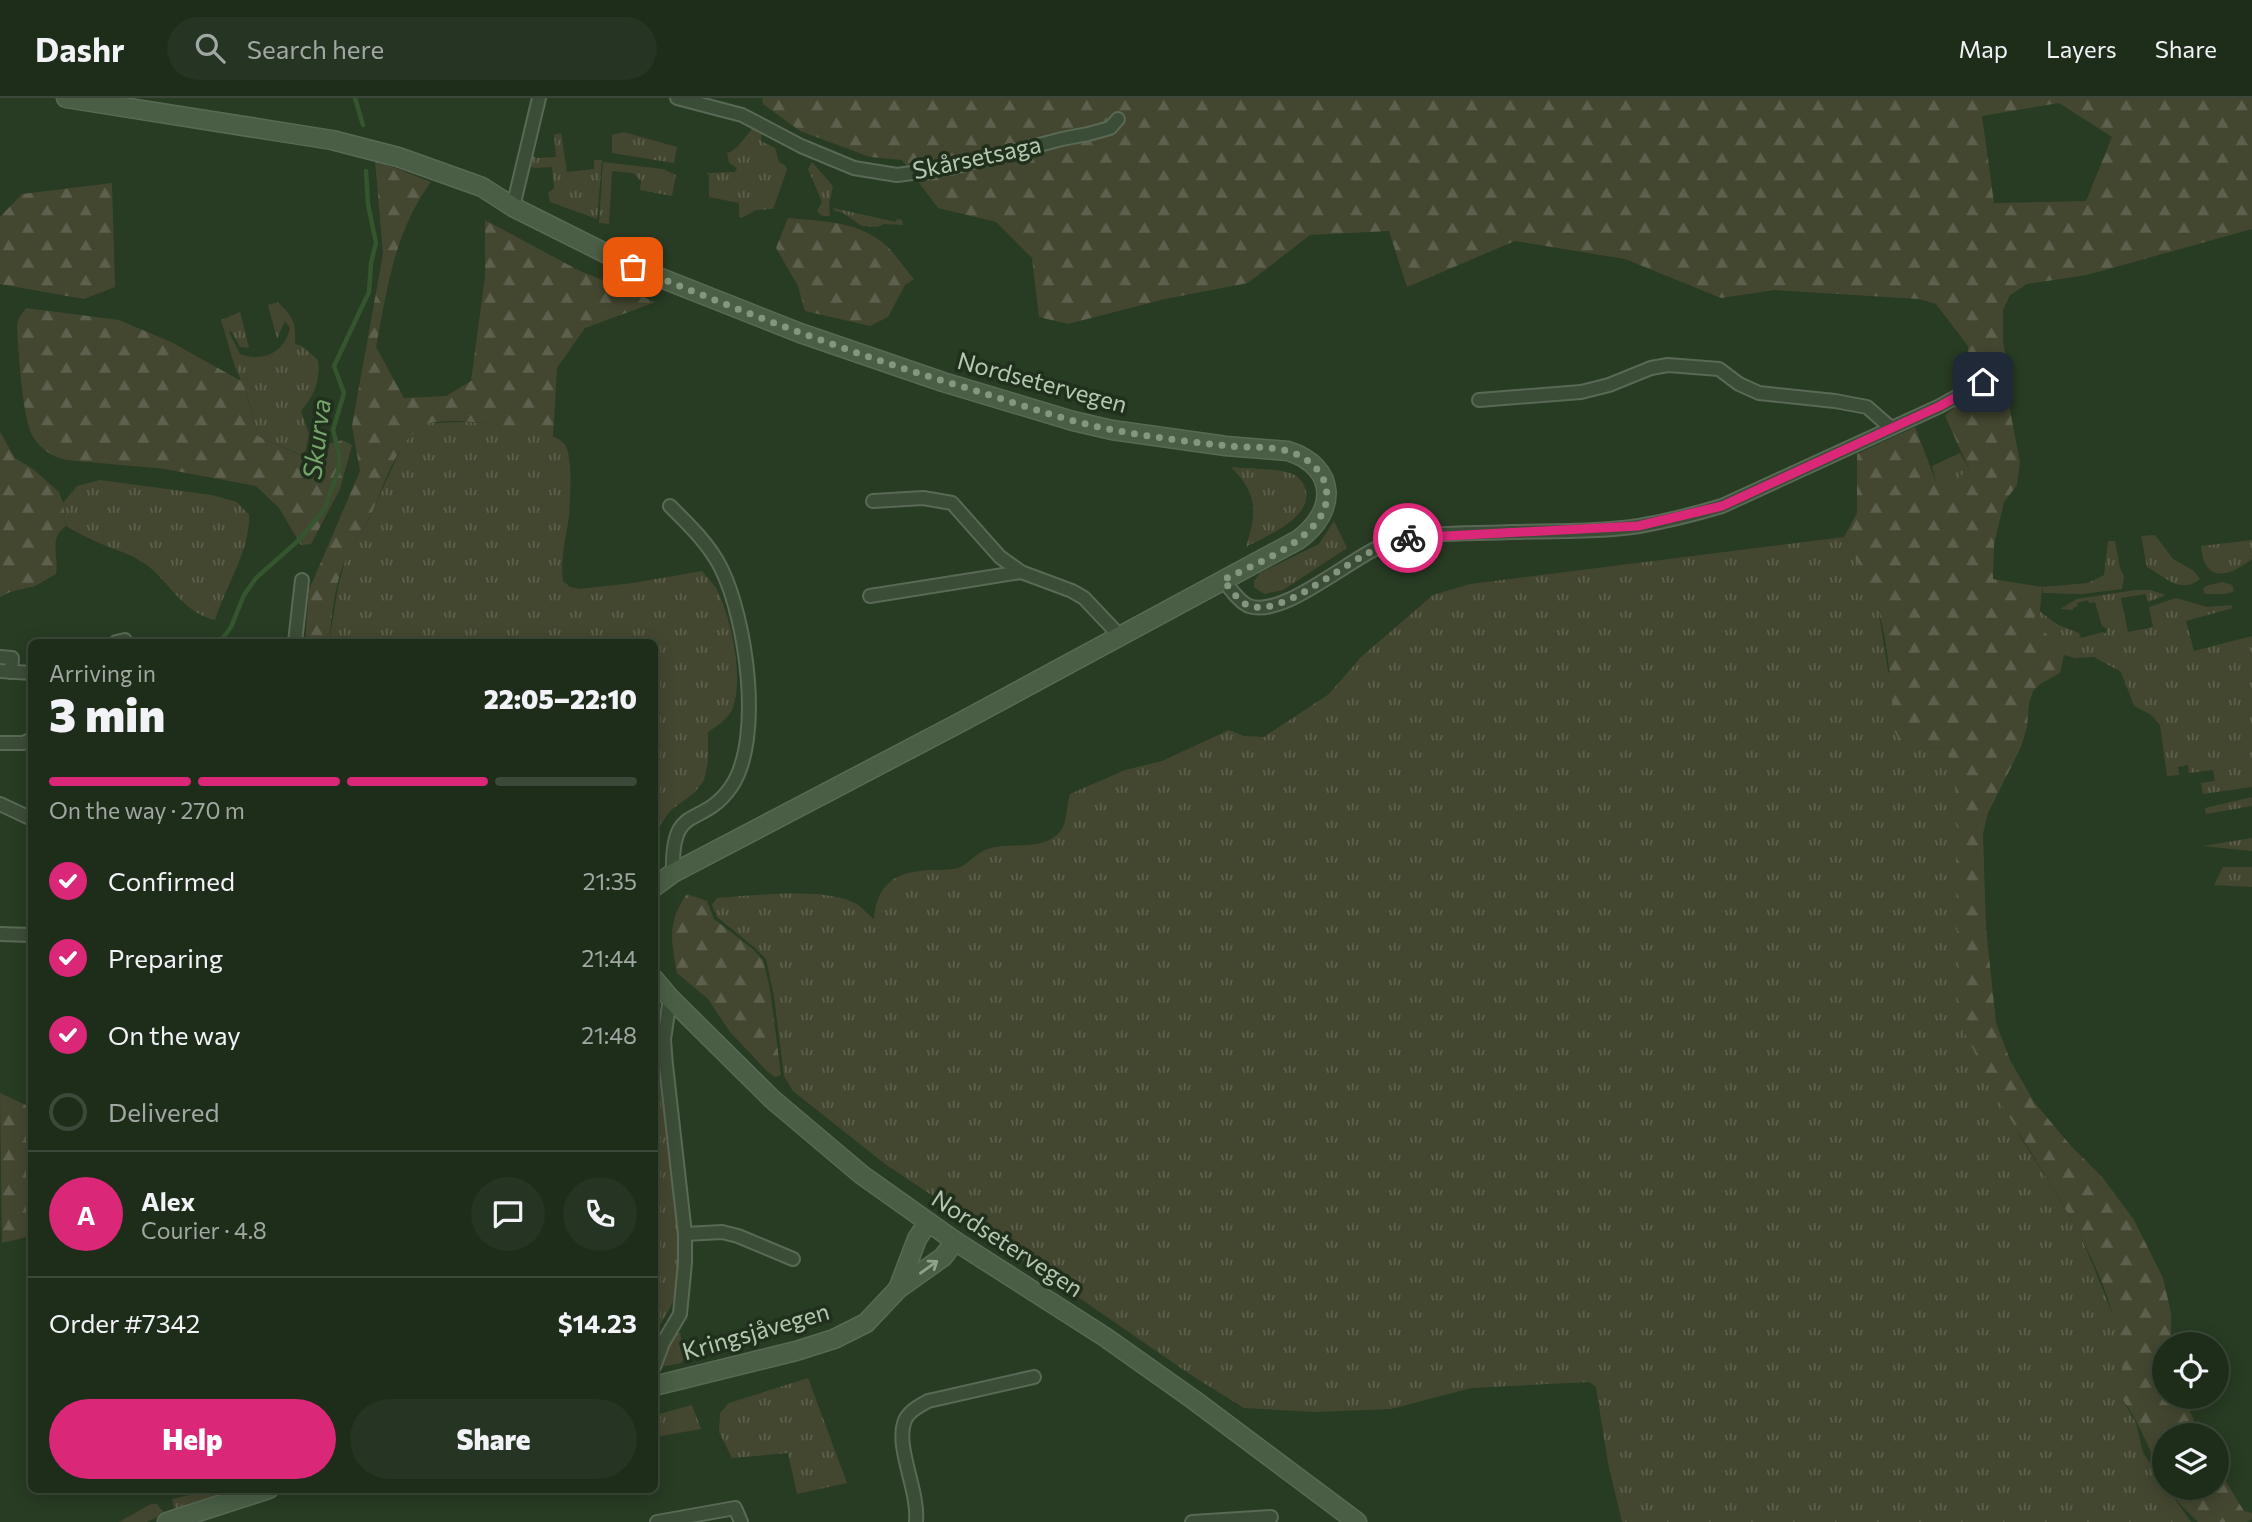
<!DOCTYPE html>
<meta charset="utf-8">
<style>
body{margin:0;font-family:Commissioner,sans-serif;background:#263423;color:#f1f3f6;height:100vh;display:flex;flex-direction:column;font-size:26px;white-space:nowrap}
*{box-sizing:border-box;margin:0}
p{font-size:23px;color:#a1a7a2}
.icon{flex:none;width:38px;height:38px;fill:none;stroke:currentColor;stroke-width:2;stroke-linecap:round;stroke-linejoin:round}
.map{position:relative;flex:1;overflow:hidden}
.drawer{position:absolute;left:28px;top:541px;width:630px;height:854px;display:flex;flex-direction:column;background:#1e2c1a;border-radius:10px;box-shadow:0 4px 18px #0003,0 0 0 2px #3c4839}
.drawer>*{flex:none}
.tools{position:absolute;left:2152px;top:1234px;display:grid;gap:14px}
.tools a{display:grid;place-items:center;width:77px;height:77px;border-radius:50%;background:#1e2c1a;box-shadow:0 4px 18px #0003,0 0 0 2px #3c4839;font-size:35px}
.pin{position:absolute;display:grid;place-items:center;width:60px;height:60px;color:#fff;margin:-30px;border-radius:14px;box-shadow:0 4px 10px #0006}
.courier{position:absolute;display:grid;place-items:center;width:70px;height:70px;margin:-35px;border:5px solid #db2777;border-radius:50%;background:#fff;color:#222;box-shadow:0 2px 9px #0007}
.head em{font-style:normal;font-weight:800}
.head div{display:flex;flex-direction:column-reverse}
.head{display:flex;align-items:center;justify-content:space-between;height:119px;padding:0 21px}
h1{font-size:46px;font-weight:800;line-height:52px}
.bar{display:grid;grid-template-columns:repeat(4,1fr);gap:10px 7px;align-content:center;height:84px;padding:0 21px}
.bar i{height:9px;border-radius:5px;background:#3c4839}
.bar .active{background:#db2777}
.bar p{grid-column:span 4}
.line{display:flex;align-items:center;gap:18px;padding:0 21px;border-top:2px solid #3c4839}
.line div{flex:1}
.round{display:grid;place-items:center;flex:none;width:74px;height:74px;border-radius:37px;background:#263423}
ol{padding:0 21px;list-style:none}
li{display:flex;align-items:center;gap:21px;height:77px}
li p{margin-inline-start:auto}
li .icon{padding:7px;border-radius:50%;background:#db2777;color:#fff;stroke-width:4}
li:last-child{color:#a1a7a2}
li i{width:38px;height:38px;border:4px solid #3c4839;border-radius:50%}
.cta{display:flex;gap:14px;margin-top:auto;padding:14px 21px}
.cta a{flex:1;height:80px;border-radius:42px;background:#db2777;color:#fff;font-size:28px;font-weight:800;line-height:80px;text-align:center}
.cta a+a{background:#263423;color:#f1f3f6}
header{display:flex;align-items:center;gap:42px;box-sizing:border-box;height:98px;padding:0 35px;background:#1e2c1a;border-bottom:2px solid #3c4839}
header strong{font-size:33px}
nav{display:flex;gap:38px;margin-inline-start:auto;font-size:24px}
.search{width:490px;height:63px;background:#263423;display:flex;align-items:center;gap:18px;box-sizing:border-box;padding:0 24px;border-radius:38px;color:#a1a7a2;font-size:26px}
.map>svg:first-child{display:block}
.grass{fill:url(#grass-tufts)}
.forest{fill:url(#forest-firs);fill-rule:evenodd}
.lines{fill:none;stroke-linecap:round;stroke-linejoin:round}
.stream{stroke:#34552d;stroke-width:4.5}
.street-casing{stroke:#596955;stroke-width:16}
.secondary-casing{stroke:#596955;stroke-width:21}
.street{stroke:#3b4c37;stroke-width:12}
.secondary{stroke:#495e45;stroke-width:18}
.oneway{stroke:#90a28c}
.done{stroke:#849680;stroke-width:7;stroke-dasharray:0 12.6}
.route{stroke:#db2777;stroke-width:9}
.labels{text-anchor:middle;stroke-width:7;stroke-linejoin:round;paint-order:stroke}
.street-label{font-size:24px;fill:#b6c7b2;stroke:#20301c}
.water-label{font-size:26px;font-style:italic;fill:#77a66c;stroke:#20301c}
</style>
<header>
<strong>Dashr</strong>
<div class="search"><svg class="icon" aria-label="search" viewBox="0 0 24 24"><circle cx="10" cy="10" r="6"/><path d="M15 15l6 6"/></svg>Search here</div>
<nav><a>Map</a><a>Layers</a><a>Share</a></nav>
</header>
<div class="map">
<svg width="2252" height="1424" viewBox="0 0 2252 1424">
<defs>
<pattern id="grass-tufts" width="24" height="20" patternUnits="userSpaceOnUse" patternTransform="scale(1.75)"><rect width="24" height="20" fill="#444730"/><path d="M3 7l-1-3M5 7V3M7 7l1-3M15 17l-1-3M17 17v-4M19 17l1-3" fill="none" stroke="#5d604c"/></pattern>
<pattern id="forest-firs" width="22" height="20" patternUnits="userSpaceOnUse" patternTransform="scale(1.75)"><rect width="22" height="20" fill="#444730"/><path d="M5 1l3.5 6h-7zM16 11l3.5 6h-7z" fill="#5d604c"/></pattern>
</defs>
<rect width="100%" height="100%" fill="#283b23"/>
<!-- grass -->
<g class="grass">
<path d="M754 29 762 33 761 43 775 50 779 64 786 68 787 72 773 111 756 112 742 120 739 119V105L709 99V77L706 75 735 74 737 70 729 65 727 55C736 54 747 36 754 29Z"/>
<path d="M624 34 677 49 674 65 612 55V37Z"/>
<path d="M561 35 567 74 594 71V62H602L597 121 550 104 548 95 554 90 552 69 534 70 529 68 531 57 537 60 556 59 554 37Z"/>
<path d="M603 64 663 71 676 77 672 98 640 92 641 83 633 75 612 73 609 126 599 125Z"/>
<path d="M812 64 833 88 829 106 830 118H822L817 113 822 104 808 71Z"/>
<path d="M833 110 896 124 897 121 902 122 903 127 884 126 877 129 862 128 843 115 835 113Z"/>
<path d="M278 204C293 220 296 223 295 246L302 248 318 262C320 284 315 296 301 313L309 336 305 355 301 357 258 338 248 300 234 266 221 222 240 214 249 250 240 249 231 233 229 234 240 256C263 265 285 254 290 230L285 223 277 241 268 207Z"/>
<path d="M466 324C487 325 552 329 565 347 573 358 570 403 569 418 566 440 560 460 563 483L570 489 579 491 633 485 702 473C706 478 712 484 716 490 731 518 745 582 732 612 727 622 717 628 708 634V664L704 682 695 694 670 713 655 735 654 544H329L338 489 347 456 368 423 402 348 413 334 429 325Z"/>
<path d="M1960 355 1970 373 1938 390 1932 368Z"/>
<path d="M1231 369C1250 371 1272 370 1290 375 1297 377 1303 383 1305 390 1316 418 1265 439 1246 449 1257 415 1258 396 1231 369Z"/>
<path d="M100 382 212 397 237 404 249 417C250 453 226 487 215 522 188 516 175 494 157 476 138 456 118 454 95 443 85 439 75 433 66 428L63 405 77 388Z"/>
<path d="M1334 423 1347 450 1283 492 1264 496 1254 489V483L1260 475 1319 446Z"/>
<path d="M2155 437 2173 461 2194 473 2200 481C2180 497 2166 479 2147 469L2141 438Z"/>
<path d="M1844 439 1861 468 1878 509 1888 573 1926 651 1944 649C1960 680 1959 724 1956 759L1959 920 2021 1040 2051 1087 2078 1133 2093 1167 2116 1225 2124 1275 2122 1301 2136 1325 2143 1355 2191 1424H1622L1608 1365 1596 1289 1589 1284 1471 1290 1391 1311 1314 1314 1244 1310 1194 1279 1046 1177 963 1125 933 1098 885 1066 793 993 784 978 774 899 766 861 755 850 717 819 712 807 717 800C751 798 829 788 858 807 864 811 868 817 874 821 876 792 890 776 920 773 933 771 945 773 958 770 969 766 975 756 985 752 1007 743 1038 754 1058 736 1068 727 1066 708 1070 696L1125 672 1162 663 1229 632 1244 638 1264 639 1329 596 1361 559 1433 497 1470 486Z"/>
<path d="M2252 442V461C2229 479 2204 486 2201 448Z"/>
<path d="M2108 443H2115L2120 470 2124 478 2122 491 2082 496 2043 495 2042 489 2088 485 2104 477Z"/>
<path d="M2223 484 2232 487 2234 493 2226 496H2205L2203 492 2205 488Z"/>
<path d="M2135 492H2150L2166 497 2148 504 2146 496 2121 500 2128 534 2153 529 2149 509 2176 500 2207 509 2231 507 2233 510 2186 523 2194 553 2252 538V689L2203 696 2201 685 2215 683 2213 672 2189 675 2188 667 2178 669 2179 677 2167 678 2160 627 2150 616 2134 608 2121 574 2094 559 2075 560 2064 557C2055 542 2042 533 2033 519L2040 513C2058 528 2058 527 2079 535L2081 540 2103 534 2105 536 2107 531 2102 528 2095 504 2089 505 2088 502 2077 505 2078 508 2073 510V512L2060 511 2077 501Z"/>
<path d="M2252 699V708L2206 716 2205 710Z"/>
<path d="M2252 740V753L2203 748Z"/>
<path d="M2223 769H2252V789L2214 787Z"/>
<path d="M654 971C668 995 668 1039 671 1067 675 1104 683 1143 679 1181 676 1202 667 1217 655 1234Z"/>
<path d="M676 1234 680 1235 685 1260 681 1265 660 1269 665 1249Z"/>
<path d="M808 1280 847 1385 797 1396 788 1355 732 1360 719 1334 720 1315 729 1305Z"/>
<path d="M692 1307 701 1331 655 1339V1317Z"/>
<path d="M215 1391H236L175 1413 172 1401Z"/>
<path d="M151 1406H157L165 1416 146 1424H119Z"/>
</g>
<!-- forest -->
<g class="forest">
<path d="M762 0H2252V131L2087 177 2027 186 2010 197 2003 212V244L2009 275 1967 282 1968 248 1936 206 1919 201 1775 192 1721 200 1625 161 1515 143 1407 189 1389 133 1310 137 1248 185 1165 201 1068 226 1039 219 1032 160 996 124 938 110 902 62 870 59 800 33 763 6ZM2059 5 2112 39 2086 103 1994 105 1982 18Z"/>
<path d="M375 62 431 84C395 132 387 191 376 249L404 300 446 298 471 283 485 178V122L578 172 656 204 585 230 557 270 553 338C528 330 450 317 427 326 395 340 383 395 367 424 361 435 353 445 348 456 335 482 332 516 329 544H305L309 492 360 373 352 328 383 156Z"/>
<path d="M112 85 115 189 84 201 0 186V119L22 96Z"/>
<path d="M788 120C821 123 855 123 882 144 894 153 904 170 914 181L905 187 888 219 870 228 805 213 798 188 776 150Z"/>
<path d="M26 210 119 222 171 244 243 284 258 338 313 363 323 361 326 347 342 342 352 347 340 391 311 446 301 447 279 410 256 388 165 371 66 362C52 359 39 350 32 337 22 317 18 250 17 227L19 220Z"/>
<path d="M1995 289 2008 302 2020 364 2017 387 2004 404 1994 446 1993 481 2042 489 2040 513 2034 519C2042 534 2055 542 2064 557L2060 575 2040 586 2033 593 2029 605 2027 629 2021 649 1988 715 1983 735 1986 830 1996 925 2010 962 2034 1004 2071 1048 2103 1080 2134 1122 2163 1180 2171 1215V1246H2165V1298L2184 1299 2200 1337H2165V1381C2149 1355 2141 1325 2122 1301 2132 1175 2029 1069 1978 961 1972 948 1964 935 1960 922 1955 907 1958 885 1958 869 1957 832 1956 795 1956 758 1957 724 1960 680 1944 649L1926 651 1902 648 1895 634C1890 593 1890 548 1877 508 1869 484 1857 461 1844 439L1857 415V356L1915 329 1938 389 1970 373 1945 318C1957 306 1977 291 1995 289Z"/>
<path d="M0 334 15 360 33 371 59 394 63 405 66 428C48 440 59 458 56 476L35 488 10 494 0 499Z"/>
<path d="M687 796 707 803 714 821 753 851 763 862 770 891 781 977 775 979 768 974 730 934 708 901 677 875C671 842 667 824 687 796Z"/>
<path d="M0 995 32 1010 31 1138 2 1145Z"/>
<path d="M2217 1369 2244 1413 2252 1415V1421L2247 1424H2198L2179 1405 2170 1390H2217Z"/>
</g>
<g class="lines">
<!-- stream -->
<g class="stream">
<path d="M355 0 363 27"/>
<path d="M220 544 231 529 244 497 256 480 300 441 325 410 339 370V355L333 332 344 295 334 268 369 194 371 165 376 145 368 106 366 73"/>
</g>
<!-- street casing -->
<g class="street-casing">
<g id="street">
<path d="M677 0 742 17 801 48 854 70 897 77 950 70 1062 41 1088 36 1110 30 1118 21"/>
<path d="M513 109 539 0"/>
<path d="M1479 302 1581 294 1609 287 1651 270 1668 267 1719 271 1739 286 1759 295 1835 303 1867 309 1891 330"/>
<path d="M873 403 923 400 952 405 1000 459 1021 474 1072 493 1084 500 1120 538"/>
<path d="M670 408C689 427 709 446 721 470 746 520 764 641 731 689 701 732 671 702 673 775"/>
<path d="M1223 482C1230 490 1239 504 1249 508 1286 521 1356 453 1396 442 1428 434 1479 436 1512 434 1554 433 1598 434 1639 428 1667 423 1695 416 1722 408L1940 308 1983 284"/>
<path d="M870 498 1021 474"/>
<path d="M116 544 125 542V544"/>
<path d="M295 544 302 482"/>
<path d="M0 559 12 560 11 574"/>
<path d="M0 573 32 575"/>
<path d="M0 645H23L32 641"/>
<path d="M0 706 32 721"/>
<path d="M0 836 32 837"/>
<path d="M685 1136 722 1134 738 1138 793 1161"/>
<path d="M654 1269 663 1245 680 1216 685 1165V1136L666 967 664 942 670 900"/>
<path d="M657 1424 735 1410 741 1424"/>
<path d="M916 1424C919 1393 896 1351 904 1325 907 1314 919 1308 928 1303L1034 1279"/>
<path d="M1192 1424 1271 1419"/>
</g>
</g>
<!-- secondary casing -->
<g class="secondary-casing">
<g id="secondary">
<path d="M66 0 332 42 398 59 482 89 513 109 633 169 800 235 943 284 1073 323 1112 332 1226 348 1288 353C1338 369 1337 414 1298 442L961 624 673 775 654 789"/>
<path d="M654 881 670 900 772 1001 862 1077 955 1143 1105 1239 1194 1302 1357 1424"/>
<path d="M898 1191 917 1141 928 1124"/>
<path d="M654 1288 796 1253 834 1241 866 1225 898 1191 943 1159 955 1143"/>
<path d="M167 1424 269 1391"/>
</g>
</g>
<!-- street -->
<use href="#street" class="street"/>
<!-- secondary -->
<use href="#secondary" class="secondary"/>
</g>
<!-- one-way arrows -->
<defs><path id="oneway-shaft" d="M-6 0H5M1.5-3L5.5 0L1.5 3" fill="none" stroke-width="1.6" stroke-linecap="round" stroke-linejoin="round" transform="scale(1.75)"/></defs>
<use class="oneway" href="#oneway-shaft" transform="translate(929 1169) rotate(-36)"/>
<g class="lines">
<!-- done -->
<path class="done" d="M633 169C740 213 849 255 960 288 1011 303 1061 322 1113 332 1151 339 1190 344 1228 348 1250 350 1275 347 1296 356 1310 362 1324 375 1326 390 1335 437 1256 465 1223 482 1230 490 1239 505 1250 508 1291 520 1359 446 1408 440"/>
<!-- route -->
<path class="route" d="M1408 440 1638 428 1722 408 1940 308 1983 284"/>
</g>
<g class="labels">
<!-- street labels -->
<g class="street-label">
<text transform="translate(977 60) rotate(-12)" y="8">Skårsetsaga</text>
<text transform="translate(1042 285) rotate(15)" y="8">Nordsetervegen</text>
<text transform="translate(1007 1146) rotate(33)" y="8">Nordsetervegen</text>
<text transform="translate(756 1234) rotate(-16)" y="8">Kringsjåvegen</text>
</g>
<!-- water labels -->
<g class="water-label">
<text transform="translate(317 341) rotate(-83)" y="9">Skurva</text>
</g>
</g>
</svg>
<div class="tools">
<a><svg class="icon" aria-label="locate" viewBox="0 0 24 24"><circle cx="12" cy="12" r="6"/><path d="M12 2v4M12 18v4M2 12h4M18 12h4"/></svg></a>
<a><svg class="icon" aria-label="layers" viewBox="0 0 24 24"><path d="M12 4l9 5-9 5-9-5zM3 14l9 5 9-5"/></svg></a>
</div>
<div class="pin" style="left:633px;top:169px;background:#ea580c"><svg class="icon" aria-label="bag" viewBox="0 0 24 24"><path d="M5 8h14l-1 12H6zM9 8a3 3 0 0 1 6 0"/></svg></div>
<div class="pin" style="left:1983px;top:284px;background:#1f2937"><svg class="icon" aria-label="home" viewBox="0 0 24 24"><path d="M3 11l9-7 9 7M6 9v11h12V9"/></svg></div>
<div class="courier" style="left:1408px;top:440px"><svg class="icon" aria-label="bike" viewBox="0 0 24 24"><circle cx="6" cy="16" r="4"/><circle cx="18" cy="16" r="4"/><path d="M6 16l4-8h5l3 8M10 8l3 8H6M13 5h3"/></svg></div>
<section class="drawer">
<div class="head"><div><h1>3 min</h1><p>Arriving in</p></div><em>22:05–22:10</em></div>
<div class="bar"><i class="active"></i><i class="active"></i><i class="active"></i><i></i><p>On the way · 270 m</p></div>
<ol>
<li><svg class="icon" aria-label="check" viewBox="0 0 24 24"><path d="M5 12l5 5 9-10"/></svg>Confirmed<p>21:35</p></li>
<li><svg class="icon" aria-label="check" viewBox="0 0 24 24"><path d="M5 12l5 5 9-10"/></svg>Preparing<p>21:44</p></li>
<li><svg class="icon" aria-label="check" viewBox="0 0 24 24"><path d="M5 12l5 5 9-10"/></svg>On the way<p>21:48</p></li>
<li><i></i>Delivered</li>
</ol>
<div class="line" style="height:126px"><b class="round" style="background:#db2777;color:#fff">A</b><div><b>Alex</b><p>Courier · 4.8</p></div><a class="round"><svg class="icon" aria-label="chat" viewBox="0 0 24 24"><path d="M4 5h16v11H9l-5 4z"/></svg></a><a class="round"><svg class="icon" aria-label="phone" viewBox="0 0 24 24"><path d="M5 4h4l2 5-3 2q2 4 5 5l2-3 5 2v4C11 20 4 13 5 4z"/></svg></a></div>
<div class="line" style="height:91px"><div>Order #7342</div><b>$14.23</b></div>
<div class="cta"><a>Help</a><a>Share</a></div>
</section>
</div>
